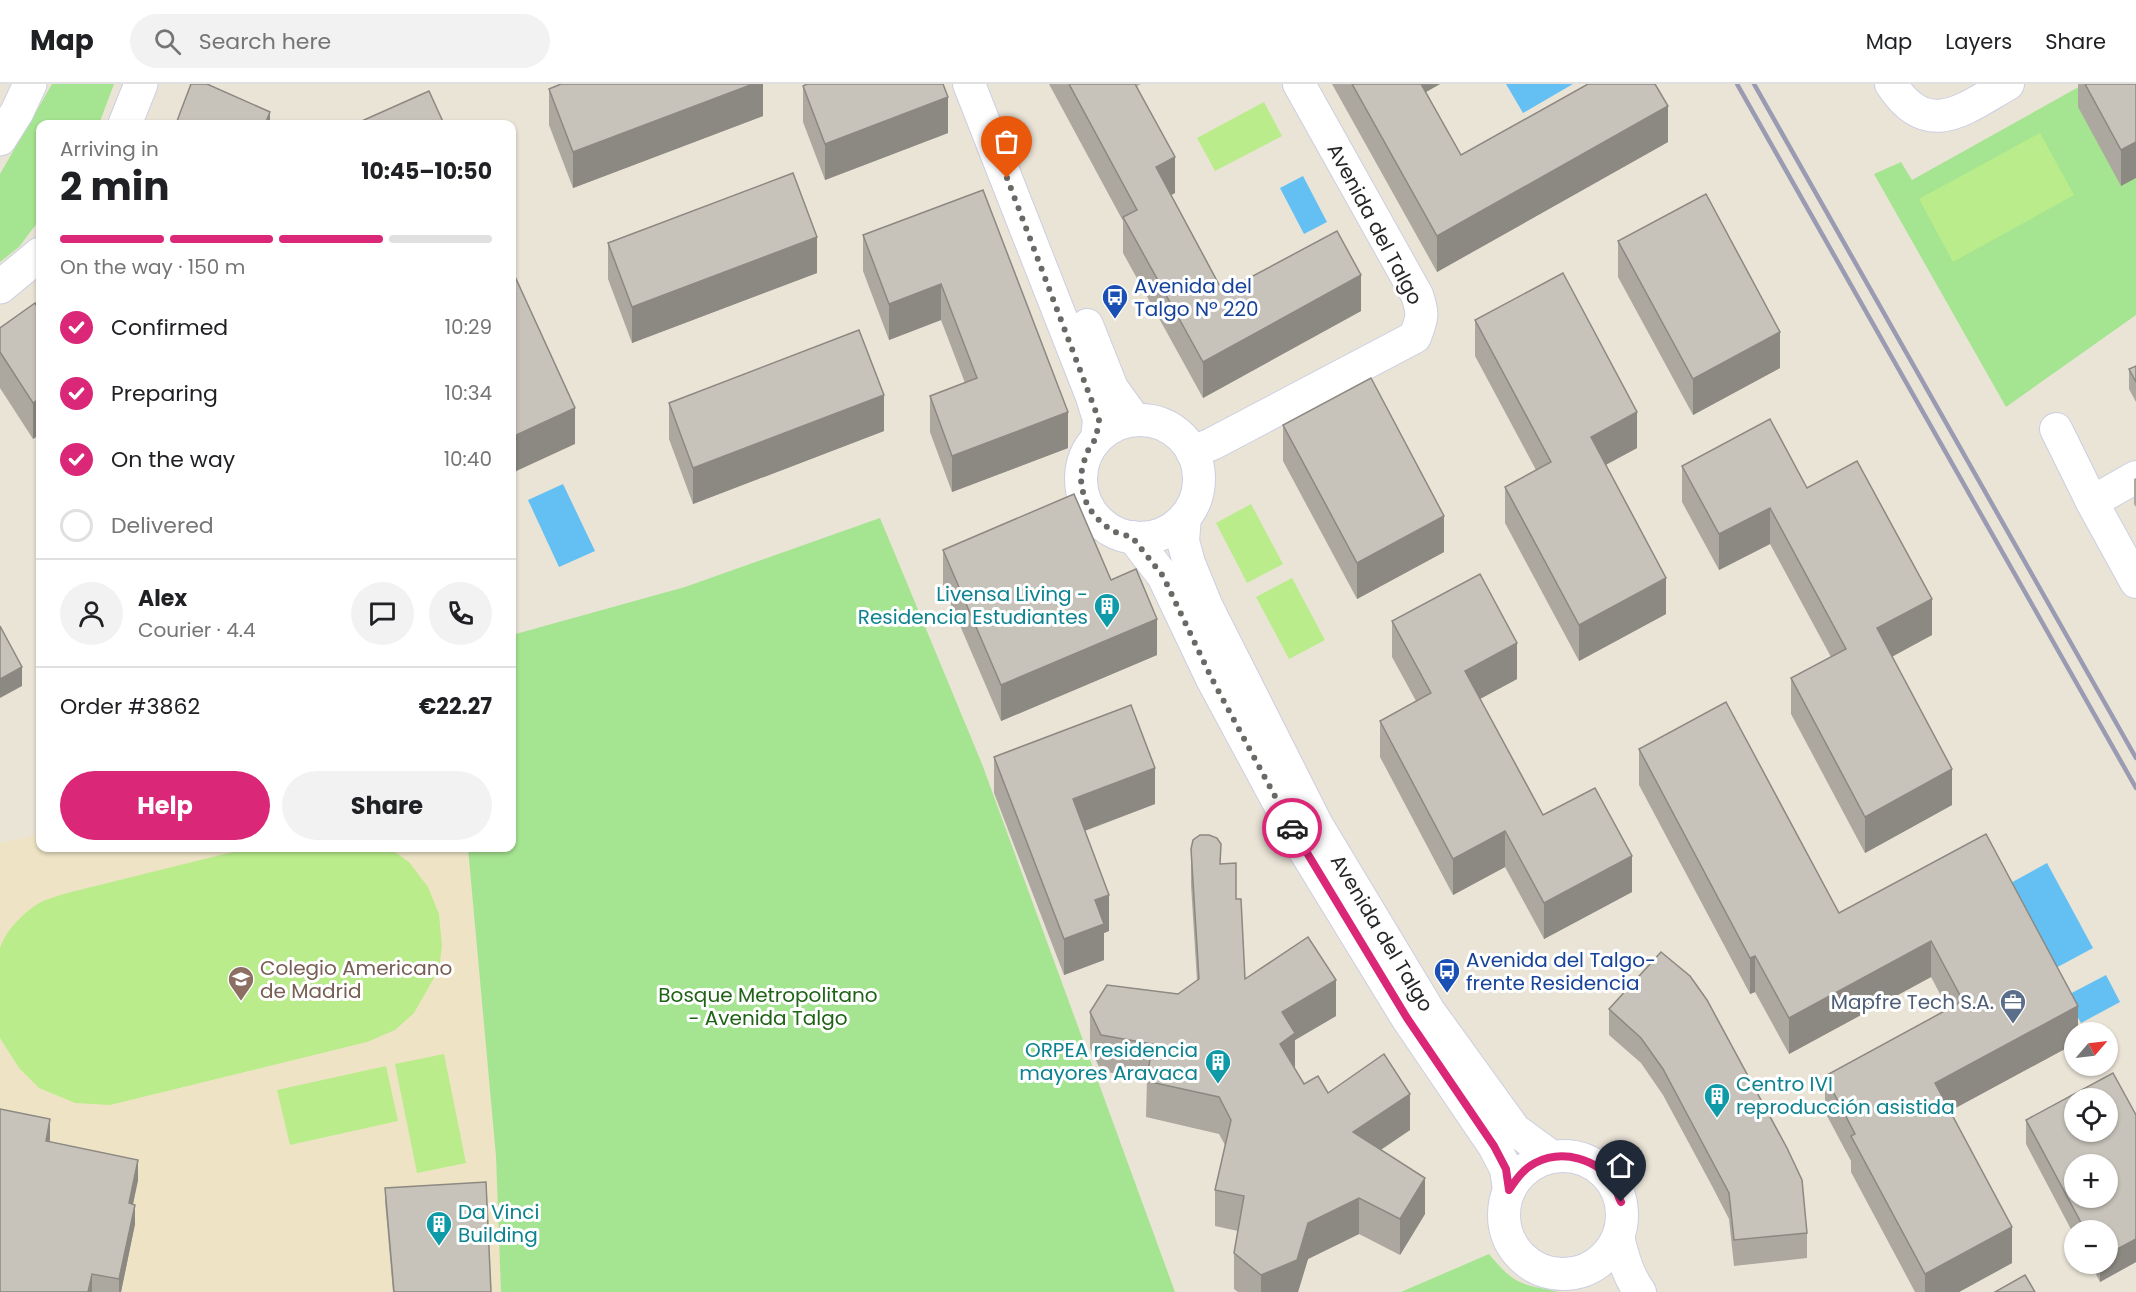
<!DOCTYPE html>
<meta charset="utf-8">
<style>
body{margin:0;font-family:Poppins,sans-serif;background:#f2f2f2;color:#202124;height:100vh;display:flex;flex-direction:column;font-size:22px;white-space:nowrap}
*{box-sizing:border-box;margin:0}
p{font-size:20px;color:#757577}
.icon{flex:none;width:33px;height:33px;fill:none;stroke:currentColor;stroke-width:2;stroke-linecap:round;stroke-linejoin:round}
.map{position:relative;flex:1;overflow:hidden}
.sheet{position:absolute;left:36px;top:36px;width:480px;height:732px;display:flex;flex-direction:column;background:#fff;border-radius:12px;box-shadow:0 2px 4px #0004}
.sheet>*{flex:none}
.needle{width:39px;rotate:62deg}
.controls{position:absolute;left:2064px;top:938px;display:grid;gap:12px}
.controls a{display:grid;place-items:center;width:54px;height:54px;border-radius:50%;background:#fff;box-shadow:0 2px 4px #0004;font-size:30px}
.pin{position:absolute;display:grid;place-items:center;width:51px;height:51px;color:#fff;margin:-62px -26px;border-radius:50% 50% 50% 0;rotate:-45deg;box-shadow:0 0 6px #0007}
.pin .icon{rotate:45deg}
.courier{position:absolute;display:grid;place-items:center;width:60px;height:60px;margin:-30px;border:4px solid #db2777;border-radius:50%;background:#fff;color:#222;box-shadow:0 2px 8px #0007}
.overview em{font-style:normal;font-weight:700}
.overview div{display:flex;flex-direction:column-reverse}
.overview{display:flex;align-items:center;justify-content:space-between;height:102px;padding:0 24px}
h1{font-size:39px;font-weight:700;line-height:45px}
.bar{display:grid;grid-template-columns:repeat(4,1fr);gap:9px 6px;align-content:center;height:72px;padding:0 24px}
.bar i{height:8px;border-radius:4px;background:#e0e0e0}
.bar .active{background:#db2777}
.bar p{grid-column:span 4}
.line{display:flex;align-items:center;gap:15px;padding:0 24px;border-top:2px solid #e0e0e0}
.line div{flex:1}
.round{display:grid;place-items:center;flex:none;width:63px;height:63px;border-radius:32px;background:#f2f2f2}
ol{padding:0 24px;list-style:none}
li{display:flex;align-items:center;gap:18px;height:66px}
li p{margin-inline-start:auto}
li .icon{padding:6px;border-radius:50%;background:#db2777;color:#fff;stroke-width:4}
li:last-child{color:#757577}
li i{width:33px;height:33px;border:3px solid #e0e0e0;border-radius:50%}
.action{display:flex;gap:12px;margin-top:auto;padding:12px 24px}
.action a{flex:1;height:69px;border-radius:36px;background:#db2777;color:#fff;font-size:24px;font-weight:700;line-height:69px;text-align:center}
.action a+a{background:#f2f2f2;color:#202124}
header{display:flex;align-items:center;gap:36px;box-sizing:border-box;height:84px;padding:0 30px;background:#fff;border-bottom:2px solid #e0e0e0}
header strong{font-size:28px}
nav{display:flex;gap:33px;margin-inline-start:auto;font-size:21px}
.search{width:420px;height:54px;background:#f2f2f2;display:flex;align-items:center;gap:15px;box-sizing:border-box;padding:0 21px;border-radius:33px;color:#757577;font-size:22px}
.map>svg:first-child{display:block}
.education{fill:#eee4c5}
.green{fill:#a5e490}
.pitch{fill:#baec8b}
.water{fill:#64c0f3}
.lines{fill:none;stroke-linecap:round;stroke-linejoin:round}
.minor-casing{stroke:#cccee1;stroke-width:34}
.tertiary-casing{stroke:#cccee1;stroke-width:35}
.minor{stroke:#fff;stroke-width:32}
.tertiary{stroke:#fff;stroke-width:33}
.rail{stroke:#9a9bb2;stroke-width:4.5}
.wall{fill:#aca8a0;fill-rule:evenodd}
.shaded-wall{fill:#8c8882}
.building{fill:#c8c3ba;stroke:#8c8882;stroke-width:1.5;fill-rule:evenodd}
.done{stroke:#6b6965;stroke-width:6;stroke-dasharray:0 10.8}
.route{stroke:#db2777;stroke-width:8}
.labels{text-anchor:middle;stroke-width:6;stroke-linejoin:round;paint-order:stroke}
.street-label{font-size:20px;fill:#272727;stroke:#fff}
.transit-label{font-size:20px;fill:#164399;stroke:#fff;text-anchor:start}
.culture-label{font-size:20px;fill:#0d838f;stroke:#fff;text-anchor:end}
.education-label{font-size:20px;fill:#785e54;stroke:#fff;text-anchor:start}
.park-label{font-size:20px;fill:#1f6416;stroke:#fff}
.service-label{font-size:20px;fill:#4e5e75;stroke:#fff;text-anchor:end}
</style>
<header>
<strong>Map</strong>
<div class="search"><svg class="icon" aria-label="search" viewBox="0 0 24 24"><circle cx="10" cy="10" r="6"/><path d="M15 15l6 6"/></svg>Search here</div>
<nav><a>Map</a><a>Layers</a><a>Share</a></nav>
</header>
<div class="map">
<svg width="2136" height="1208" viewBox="0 0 2136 1208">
<rect width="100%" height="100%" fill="#eae4d7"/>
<!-- education -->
<path class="education" d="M40 750V764H468L496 1072 501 1208H0V759Z"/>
<!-- green -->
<g class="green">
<path d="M52 0H114L99 40H40V135L19 163 0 178V90Z"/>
<path d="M2084 0H2136V231L2006 323 1874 90 1901 78 1912 96Z"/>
<path d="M880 434 982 680 1175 1208H501L496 1072 468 764H512V551L685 503Z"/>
<path d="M1489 1170C1515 1202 1522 1200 1560 1208H1401Z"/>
</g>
<!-- pitch -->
<g class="pitch">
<path d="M1264 18 1282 52 1215 87 1197 54Z"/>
<path d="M2040 49 2074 111 1953 178 1919 115Z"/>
<path d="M1251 420 1283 480 1247 499 1216 439Z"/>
<path d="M1292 494 1325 556 1289 575 1256 513Z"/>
<path d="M249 764H389L409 778 428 803 439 830 442 862 439 885 414 929 395 946 367 958 110 1021 75 1019 39 1004 19 984 0 954V864C6 845 26 826 43 817 50 814 59 812 67 809Z"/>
<path d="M444 970 466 1079 417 1089 395 980Z"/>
<path d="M386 982 398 1037 290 1061 277 1006Z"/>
</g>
<!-- water -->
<g class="water">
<path d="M1506 0H1573L1523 29Z"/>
<path d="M1303 92 1327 138 1304 150 1280 104Z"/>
<path d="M563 400 595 467 559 483 528 416Z"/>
<path d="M2047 779 2093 864 2052 886 2007 801Z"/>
<path d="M2106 891 2120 918 2081 939 2066 912Z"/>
</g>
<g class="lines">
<!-- minor casing -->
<g class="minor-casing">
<g id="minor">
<path d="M969 0 1092 313 1099 336 1097 354"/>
<path d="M1891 0C1928 57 1964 25 2008 0"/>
<path d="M1087 241 1112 304 1135 336"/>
<circle cx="1140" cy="395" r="59"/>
<path d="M2056 345 2092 418 2136 498"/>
<path d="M1192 368 1212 360 1415 253C1422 234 1424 231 1417 211L1299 0"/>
<path d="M2092 418 2136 393"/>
<path d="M1185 433 1183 457 1189 479 1207 523 1317 741 1429 927 1515 1046 1552 1073"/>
<path d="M1133 453 1163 492 1212 595 1303 764 1407 934 1494 1062 1506 1085 1509 1106"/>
<circle cx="1563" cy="1131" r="59"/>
<path d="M1618 1153C1623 1173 1628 1192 1640 1208"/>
</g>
</g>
<!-- tertiary casing -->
<g class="tertiary-casing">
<g id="tertiary">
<path d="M125 40 141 0"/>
<path d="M0 55 17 28 30 0"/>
<path d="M0 203 40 170"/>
</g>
</g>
<!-- minor -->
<use href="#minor" class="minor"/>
<!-- tertiary -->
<use href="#tertiary" class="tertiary"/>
<!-- rail -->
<g class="rail">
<path d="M1737 0 2136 704"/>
<path d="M1754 0 2136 674"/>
</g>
</g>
<!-- wall -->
<g class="wall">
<path d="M763 0V32L573 104 549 41V5Z"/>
<path d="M1049 0H1141L1137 2 1175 109 1171 111 1223 208 1361 227 1203 314 1123 169V137Z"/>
<path d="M1332 0H1440L1426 8 1461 71 1668 58 1437 188Z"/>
<path d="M2078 0H2136L2121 102 2078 23Z"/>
<path d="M803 2 948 49 825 96 803 38Z"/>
<path d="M983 106 1068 364 952 408 930 348V312L965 299 941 236 889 256 863 187V151Z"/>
<path d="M1618 157 1780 284 1693 331 1618 193Z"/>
<path d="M608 159 817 189 632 259 608 195Z"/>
<path d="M40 227V350L33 355 0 304V244Z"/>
<path d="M1475 236 1637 364 1606 380 1666 530 1579 577 1505 439V403L1536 386 1475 272Z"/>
<path d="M2136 282V318L2129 305V285Z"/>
<path d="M669 319 884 347 693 420 669 355Z"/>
<path d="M1283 341 1444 468 1357 515 1283 377Z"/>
<path d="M1682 382 1807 404 1932 551 1892 572 1952 721 1865 769 1791 630V594L1831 573 1770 460 1719 486 1682 418Z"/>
<path d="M2136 394V423L2134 420V395Z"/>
<path d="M943 466 1111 496 1157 571 1001 637 943 502Z"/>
<path d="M1392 537 1517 595 1480 615 1543 731 1632 808 1544 855 1505 783 1453 811 1380 673V637L1416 617 1392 573Z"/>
<path d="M1639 665 1839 829 1986 750 2078 948H2074V960L1950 1027 2012 1179 1959 1208H1915L1851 1088V1077L1825 1028V992L1948 925 1931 893 1789 970 1755 908 1750 910 1639 701Z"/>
<path d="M994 673 1155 720 1085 747 1109 847 1104 849V876L1064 891 994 709Z"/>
<path d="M1191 765 1221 780 1236 815 1245 895 1336 932 1295 956V985L1304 1000 1328 1009 1410 1046 1381 1066 1425 1130 1400 1171 1359 1150 1308 1175 1298 1208H1238L1234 1205V1169L1238 1147 1215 1142V1106L1225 1061 1219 1050 1146 1033 1147 995 1101 987 1090 964V928L1178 910 1197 897 1191 801Z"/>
<path d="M1661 868 1807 1149V1174L1734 1182 1729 1135 1712 1102 1663 1011 1641 979 1609 951V925Z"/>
<path d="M2113 989 2136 1031V1178L2100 1198 2090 1179H2108V1146H2074V1151L2026 1060V1036ZM2074 1014H2108V1047H2074ZM2074 1080H2108V1113H2074Z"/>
<path d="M50 1055V1058L138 1096 133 1120 135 1140 121 1208H0Z"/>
<path d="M385 1104 491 1208H393L385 1117Z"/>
</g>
<!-- shaded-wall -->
<g class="shaded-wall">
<path d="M753 0H763V32L573 104V68Z"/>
<path d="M1410 0H1440L1410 17Z"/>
<path d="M948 13V49L825 96V60Z"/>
<path d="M1668 22V58L1437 188V152Z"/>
<path d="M270 28V40H265Z"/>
<path d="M2136 58V94L2121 102V66Z"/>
<path d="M1175 73V109L1156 119V83Z"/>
<path d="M817 153V189L632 259V223Z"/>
<path d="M1361 191V227L1203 314V278Z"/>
<path d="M941 200V236L889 256V220Z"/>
<path d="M1780 248V284L1693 331V295Z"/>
<path d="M884 311V347L693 420V384Z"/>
<path d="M40 314V350L33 355V319Z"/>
<path d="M575 324V360L512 389V353Z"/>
<path d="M1068 328V364L952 408V372Z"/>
<path d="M1637 328V364L1591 389V353Z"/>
<path d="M1770 424V460L1719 486V450Z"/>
<path d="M1444 432V468L1357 515V479Z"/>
<path d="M515 466V502L512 503V467Z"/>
<path d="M1666 494V530L1579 577V541Z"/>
<path d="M1932 515V551L1877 581V544Z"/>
<path d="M1157 535V571L1001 637V601Z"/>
<path d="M1517 559V595L1465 623V587Z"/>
<path d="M22 583V602L0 614V595Z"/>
<path d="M1155 684V720L1073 751V715Z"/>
<path d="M1952 685V721L1865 769V733Z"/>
<path d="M1505 747V783L1453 811V775Z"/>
<path d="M1632 772V808L1544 855V819Z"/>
<path d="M1109 811V847L1104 849V876L1064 891V855L1095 816Z"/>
<path d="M1931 857V893L1789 970V934Z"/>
<path d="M1755 872V908L1750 910V874Z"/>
<path d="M1336 896V932L1295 956V985L1280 960 1282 928Z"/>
<path d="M2078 922V948H2074V960L1935 1035V999Z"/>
<path d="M1410 1010V1046L1353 1084V1048Z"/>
<path d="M50 1035V1055L46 1076V1057Z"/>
<path d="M138 1076V1096L129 1139V1119Z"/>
<path d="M1425 1094V1130L1400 1171V1135Z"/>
<path d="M1359 1114V1150L1308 1175 1298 1208H1261V1191L1308 1139Z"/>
<path d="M135 1121V1140L121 1208H119V1195Z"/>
<path d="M2012 1143V1179L1959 1208H1925V1190Z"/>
<path d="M2136 1155V1178L2100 1198V1179H2108V1170Z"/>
<path d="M92 1190V1208H88Z"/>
</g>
<!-- building -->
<g class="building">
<path d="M191 0H207L270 28 265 40H176L180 29Z"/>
<path d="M561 0H753L573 68 549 5Z"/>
<path d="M807 0H943L948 13 825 60 803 2Z"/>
<path d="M1069 0H1135L1175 73 1156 83 1223 208 1337 147 1361 191 1203 278 1123 133 1137 126Z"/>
<path d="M1352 0H1421L1461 71 1588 0H1655L1668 22 1437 152Z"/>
<path d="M2085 0H2136V58L2121 66Z"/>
<path d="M429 7 444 40H355Z"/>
<path d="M793 89 817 153 632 223 608 159Z"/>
<path d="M983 106 1068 328 952 372 930 312 977 294 941 200 889 220 863 151Z"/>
<path d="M1706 110 1780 248 1693 295 1618 157Z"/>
<path d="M512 186 575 324 512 353Z"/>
<path d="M1563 189 1637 328 1591 353 1666 494 1579 541 1505 403 1551 378 1475 236Z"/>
<path d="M35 219 40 227V314L33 319 0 268V244Z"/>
<path d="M859 246 884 311 693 384 669 319Z"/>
<path d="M2136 282V298L2129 285Z"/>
<path d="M1371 294 1444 432 1357 479 1283 341Z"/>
<path d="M1770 335 1807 404 1857 377 1932 515 1877 544 1952 685 1865 733 1791 594 1846 565 1770 424 1719 450 1682 382Z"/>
<path d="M1074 410 1111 496 1136 485 1157 535 1001 601 943 466Z"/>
<path d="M512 454 515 466 512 467Z"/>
<path d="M1480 490 1517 559 1465 587 1543 731 1595 704 1632 772 1544 819 1505 747 1453 775 1380 637 1431 609 1392 537Z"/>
<path d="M0 542 22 583 0 595Z"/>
<path d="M1726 618 1839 829 1986 750 2078 922 1935 999 2012 1143 1925 1190 1851 1052 1855 1050 1825 992 1963 917 1931 857 1789 934 1755 872 1750 874 1639 665Z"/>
<path d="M1131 621 1155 684 1073 715 1109 811 1095 816 1104 840 1064 855 994 673Z"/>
<path d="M1200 751H1209L1217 754 1221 760 1220 780 1236 779V815H1241L1245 895 1308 853 1336 896 1282 928 1295 949 1280 960 1304 1000 1318 992 1328 1009 1384 970 1410 1010 1353 1048 1425 1094 1400 1135 1359 1114 1308 1139 1297 1176 1261 1191 1234 1169 1244 1112 1215 1106 1231 1036 1219 1013 1146 997 1153 960 1101 951 1090 928 1107 901 1178 910 1199 895 1191 765 1193 756Z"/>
<path d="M1661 868 1690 892 1707 916 1787 1064 1802 1096 1807 1149 1734 1156 1729 1109 1712 1077 1663 985 1641 954 1609 925Z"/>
<path d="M2113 989 2136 1031V1155L2108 1170V1146H2085L2026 1036ZM2074 1014H2108V1047H2074ZM2074 1080H2108V1113H2074Z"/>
<path d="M0 1025 50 1035 46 1057 138 1076 129 1119 135 1121 119 1195 92 1190 88 1208H0Z"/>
<path d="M486 1098 491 1208H394L385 1104Z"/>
<path d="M2025 1191 2035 1208H1995Z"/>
</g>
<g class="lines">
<!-- done -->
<path class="done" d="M1007 94 1099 336 1096 354 1087 368 1082 384 1081 400 1085 416 1093 430 1104 441 1117 449 1132 453 1163 492 1212 595 1292 744"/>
<!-- route -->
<path class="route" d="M1292 744 1407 934 1494 1062 1506 1085 1509 1106C1516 1096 1523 1085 1535 1079 1562 1065 1598 1074 1614 1101 1617 1106 1618 1113 1621 1118"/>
</g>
<!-- icons -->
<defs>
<g id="bus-pin" transform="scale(1.35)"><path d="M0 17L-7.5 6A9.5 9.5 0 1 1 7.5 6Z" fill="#1a4fb4" stroke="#fff"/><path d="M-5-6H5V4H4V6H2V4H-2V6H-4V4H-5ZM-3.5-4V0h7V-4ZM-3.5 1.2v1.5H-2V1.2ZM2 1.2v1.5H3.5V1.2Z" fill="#fff"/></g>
<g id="building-pin" transform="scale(1.35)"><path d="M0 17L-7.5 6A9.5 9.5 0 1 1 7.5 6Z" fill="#0f9aa8" stroke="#fff"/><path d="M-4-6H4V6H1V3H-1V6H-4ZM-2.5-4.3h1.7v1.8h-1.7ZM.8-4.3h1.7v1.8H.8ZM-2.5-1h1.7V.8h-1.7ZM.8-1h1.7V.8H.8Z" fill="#fff"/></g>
<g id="school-pin" transform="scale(1.35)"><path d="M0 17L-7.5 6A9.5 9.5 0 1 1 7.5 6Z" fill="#8d6e63" stroke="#fff"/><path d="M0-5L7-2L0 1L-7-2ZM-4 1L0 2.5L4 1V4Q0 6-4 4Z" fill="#fff"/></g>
<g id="office-pin" transform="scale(1.35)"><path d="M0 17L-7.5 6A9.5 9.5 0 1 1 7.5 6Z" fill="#5c6f8a" stroke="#fff"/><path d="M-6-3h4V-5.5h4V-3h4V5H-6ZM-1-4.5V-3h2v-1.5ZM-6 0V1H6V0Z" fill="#fff"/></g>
</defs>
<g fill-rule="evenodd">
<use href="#bus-pin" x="1115" y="213"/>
<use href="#building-pin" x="1107" y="522"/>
<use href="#bus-pin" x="1447" y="887"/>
<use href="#school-pin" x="241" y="895"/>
<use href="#office-pin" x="2013" y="918"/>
<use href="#building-pin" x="1218" y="978"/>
<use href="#building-pin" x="1717" y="1012"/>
<use href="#building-pin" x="439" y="1140"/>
</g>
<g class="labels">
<!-- street labels -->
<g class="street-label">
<text transform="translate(1375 140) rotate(62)" y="7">Avenida del Talgo</text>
<text transform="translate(1382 849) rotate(59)" y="7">Avenida del Talgo</text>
</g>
<!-- transit labels -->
<g class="transit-label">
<text x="1134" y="209">Avenida del<tspan x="1134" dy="23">Talgo Nº 220</tspan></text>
<text x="1466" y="883">Avenida del Talgo-<tspan x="1466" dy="23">frente Residencia</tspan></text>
</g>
<!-- culture labels -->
<g class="culture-label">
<text x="1088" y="517">Livensa Living -<tspan x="1088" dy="23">Residencia Estudiantes</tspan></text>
<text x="1198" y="973">ORPEA residencia<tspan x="1198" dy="23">mayores Aravaca</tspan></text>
<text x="1736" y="1007" text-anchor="start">Centro IVI<tspan x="1736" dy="23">reproducción asistida</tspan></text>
<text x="458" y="1135" text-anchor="start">Da Vinci<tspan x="458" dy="23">Building</tspan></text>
</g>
<!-- education labels -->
<g class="education-label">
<text x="260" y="891">Colegio Americano<tspan x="260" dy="23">de Madrid</tspan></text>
</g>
<!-- park labels -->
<g class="park-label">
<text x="768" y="918">Bosque Metropolitano<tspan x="768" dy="23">- Avenida Talgo</tspan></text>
</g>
<!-- service labels -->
<g class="service-label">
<text x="1994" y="925">Mapfre Tech S.A.</text>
</g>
</g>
</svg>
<div class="controls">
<a><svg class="needle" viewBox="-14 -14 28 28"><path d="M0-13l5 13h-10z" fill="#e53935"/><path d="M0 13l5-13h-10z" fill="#757577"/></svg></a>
<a><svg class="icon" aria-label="locate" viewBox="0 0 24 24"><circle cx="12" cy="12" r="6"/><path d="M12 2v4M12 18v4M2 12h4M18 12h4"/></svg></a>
<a>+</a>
<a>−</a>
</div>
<div class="pin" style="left:1007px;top:94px;background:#ea580c"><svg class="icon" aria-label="bag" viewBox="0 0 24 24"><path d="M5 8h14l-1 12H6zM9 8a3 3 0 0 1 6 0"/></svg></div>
<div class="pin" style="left:1621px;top:1118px;background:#1f2937"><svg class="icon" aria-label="home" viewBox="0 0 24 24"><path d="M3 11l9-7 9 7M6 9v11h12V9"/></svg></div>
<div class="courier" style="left:1292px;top:744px"><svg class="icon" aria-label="car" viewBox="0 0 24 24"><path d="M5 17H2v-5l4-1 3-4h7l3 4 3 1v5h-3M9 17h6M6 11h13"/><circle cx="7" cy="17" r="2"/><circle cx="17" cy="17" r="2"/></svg></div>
<section class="sheet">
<div class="overview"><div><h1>2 min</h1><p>Arriving in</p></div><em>10:45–10:50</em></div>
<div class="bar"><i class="active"></i><i class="active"></i><i class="active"></i><i></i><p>On the way · 150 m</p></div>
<ol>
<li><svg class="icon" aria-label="check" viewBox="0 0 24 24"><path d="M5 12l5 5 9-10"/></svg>Confirmed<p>10:29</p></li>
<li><svg class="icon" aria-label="check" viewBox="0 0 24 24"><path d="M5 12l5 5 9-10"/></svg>Preparing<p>10:34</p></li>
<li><svg class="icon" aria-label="check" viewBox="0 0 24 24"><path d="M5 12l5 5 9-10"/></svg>On the way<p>10:40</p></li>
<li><i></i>Delivered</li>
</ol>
<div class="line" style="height:108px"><a class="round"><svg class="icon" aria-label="person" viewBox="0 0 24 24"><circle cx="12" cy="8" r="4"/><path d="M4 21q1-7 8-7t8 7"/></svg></a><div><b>Alex</b><p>Courier · 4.4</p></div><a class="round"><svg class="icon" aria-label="chat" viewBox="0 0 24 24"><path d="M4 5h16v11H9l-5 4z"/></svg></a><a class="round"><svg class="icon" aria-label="phone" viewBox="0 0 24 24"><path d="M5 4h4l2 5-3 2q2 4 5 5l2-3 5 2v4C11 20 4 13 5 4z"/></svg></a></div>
<div class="line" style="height:78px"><div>Order #3862</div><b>€22.27</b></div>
<div class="action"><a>Help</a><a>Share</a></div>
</section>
</div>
